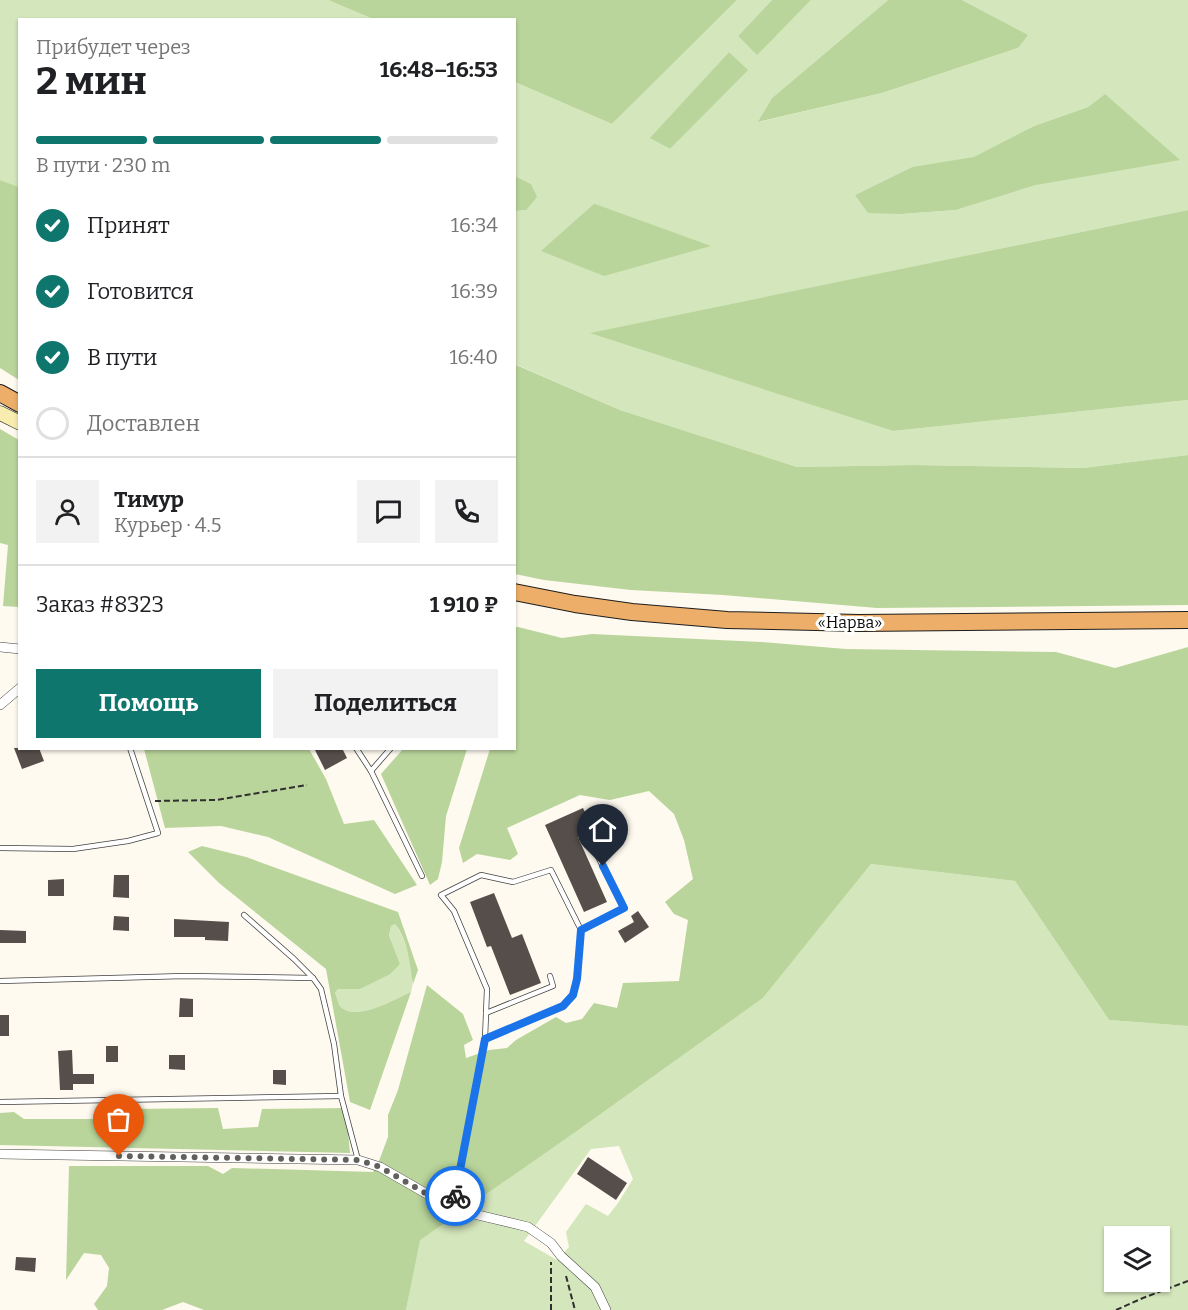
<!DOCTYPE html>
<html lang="ru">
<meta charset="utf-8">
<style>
body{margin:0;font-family:Bitter,serif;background:#f2f2f2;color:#202124;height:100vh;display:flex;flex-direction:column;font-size:22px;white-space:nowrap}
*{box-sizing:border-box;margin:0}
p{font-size:20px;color:#757577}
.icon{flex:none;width:33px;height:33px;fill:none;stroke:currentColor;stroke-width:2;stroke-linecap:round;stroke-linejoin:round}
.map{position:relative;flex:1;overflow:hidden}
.details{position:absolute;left:18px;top:18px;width:498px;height:732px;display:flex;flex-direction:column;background:#fff;border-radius:0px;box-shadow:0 2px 4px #0004}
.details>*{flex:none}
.tools{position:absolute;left:1104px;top:1226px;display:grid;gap:12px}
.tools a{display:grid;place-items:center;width:66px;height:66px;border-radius:0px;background:#fff;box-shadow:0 2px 4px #0004;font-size:30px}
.pin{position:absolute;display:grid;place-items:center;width:51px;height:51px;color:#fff;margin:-62px -26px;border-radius:50% 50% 50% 0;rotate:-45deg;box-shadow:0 0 6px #0007}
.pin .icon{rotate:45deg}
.courier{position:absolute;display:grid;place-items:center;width:60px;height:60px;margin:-30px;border:4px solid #1a73e8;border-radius:50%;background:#fff;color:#222;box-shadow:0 2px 8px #0007}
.overview em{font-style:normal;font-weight:700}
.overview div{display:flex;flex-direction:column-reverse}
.overview{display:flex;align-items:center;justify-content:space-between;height:102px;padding:0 18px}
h1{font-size:39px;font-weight:700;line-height:45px}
.bar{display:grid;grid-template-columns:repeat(4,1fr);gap:9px 6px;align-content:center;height:72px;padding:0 18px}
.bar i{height:8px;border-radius:4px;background:#e0e0e0}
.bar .selected{background:#0f766e}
.bar p{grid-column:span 4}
.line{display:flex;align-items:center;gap:15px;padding:0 18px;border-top:2px solid #e0e0e0}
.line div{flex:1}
.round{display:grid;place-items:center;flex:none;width:63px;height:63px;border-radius:0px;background:#f2f2f2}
ol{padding:0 18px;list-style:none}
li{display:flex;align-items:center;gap:18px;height:66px}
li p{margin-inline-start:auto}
li .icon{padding:6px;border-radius:50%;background:#0f766e;color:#fff;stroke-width:4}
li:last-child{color:#757577}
li i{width:33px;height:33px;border:3px solid #e0e0e0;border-radius:50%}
.action{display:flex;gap:12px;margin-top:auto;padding:12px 18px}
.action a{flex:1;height:69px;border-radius:0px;background:#0f766e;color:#fff;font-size:24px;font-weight:700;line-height:69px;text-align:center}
.action a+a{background:#f2f2f2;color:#202124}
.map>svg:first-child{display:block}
.green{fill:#d4e6bb;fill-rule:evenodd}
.forest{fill:#b9d59b}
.building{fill:#554e4a}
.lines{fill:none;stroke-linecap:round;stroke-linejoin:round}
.service-casing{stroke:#404040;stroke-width:6}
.minor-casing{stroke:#404040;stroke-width:10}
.secondary-casing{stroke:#2f2f2f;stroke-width:15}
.trunk-casing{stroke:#1e1e1e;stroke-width:18}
.path{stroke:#2f2f2f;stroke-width:2;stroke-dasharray:6 3;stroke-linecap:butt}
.service{stroke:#fff;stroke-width:4.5}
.minor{stroke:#fff;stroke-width:9}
.secondary{stroke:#f9ecaf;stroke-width:14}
.trunk{stroke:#ecae68;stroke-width:16}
.done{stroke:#61605c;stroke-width:6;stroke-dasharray:0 10.8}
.route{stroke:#1a73e8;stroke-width:8}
.labels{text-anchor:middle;stroke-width:6;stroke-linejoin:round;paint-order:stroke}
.street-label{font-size:16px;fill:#0d0d0d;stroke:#fff}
</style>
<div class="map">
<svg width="1188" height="1310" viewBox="0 0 1188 1310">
<rect width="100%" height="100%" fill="#fefaef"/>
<!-- green -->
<g class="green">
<path d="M0 0H328L373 19 20 20 19 187 0 180Z"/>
<path d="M737 0H772L738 36 757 54 811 0H888L772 98 759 122 882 93 1018 48 1027 35 962 0H1188V210L592 333 893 431 1188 400V455L1083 468 913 465 797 467 620 410 515 364 514 211 526 210 531 184 515 176V82L612 124ZM729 52 747 70 670 149 651 138ZM1105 94 1036 185 956 210 901 214 855 195 912 167 974 158 1034 126 1088 107Z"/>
<path d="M871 864 1015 881 1109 1020 1188 1026V1310H406L419 1240 577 1131 763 998ZM619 1146 633 1179 618 1203 608 1216 586 1204 566 1232 569 1247 557 1260 524 1241 591 1149ZM1114 1236H1160V1281H1114Z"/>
<path d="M395 924C406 939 417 974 411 992 395 999 355 1023 340 1006 338 1003 337 997 335 993L338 989H360L400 964 389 934 391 926Z"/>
</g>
<!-- forest -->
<g class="forest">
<path d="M328 0H737L612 124 515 82 514 20 373 19Z"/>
<path d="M772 0H811L757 55 738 36Z"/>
<path d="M888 0H962L1028 35 1018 48 882 93 758 122 772 98Z"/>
<path d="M729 52 748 70 670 149 650 138Z"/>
<path d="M1105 94 1180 160 1036 185 956 210 901 214 868 213 855 195 912 167 974 157 1034 126 1088 107Z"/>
<path d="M515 176 531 184 537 197 526 210 515 211Z"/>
<path d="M0 180 19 187V380L0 368Z"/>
<path d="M594 204H595L711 246 604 276 541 251Z"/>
<path d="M1188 210V400L893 431 590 333Z"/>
<path d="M514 364 620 410 797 467 913 465 1083 468 1188 455V605L877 608 723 595 631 590 544 580 515 574Z"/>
<path d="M0 429 19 440V607L3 606 8 545 0 543Z"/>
<path d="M515 627H518L562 638 592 634 761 642 846 649 1056 652 1115 668 1188 647V1026L1109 1020 1015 881 871 864 763 998 577 1131 420 1240 406 1310H204L183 1302 162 1310H98L94 1304 107 1286 109 1268 101 1255 84 1253 66 1280 69 1166H208L223 1174 232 1168 373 1172 379 1161 388 1137V1115L398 1090 427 985 463 1014 473 1040 464 1045 466 1058 489 1050 507 1048 516 1040 556 1017 566 1023 582 1019 594 1003 617 1008 623 983 679 981 688 920 674 914 665 902 693 879 684 840 674 814 649 791 610 800 580 795 507 828 518 854 510 860 477 854 463 863 459 848 490 749 514 748Z"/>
<path d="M144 749H309L326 779 344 824 374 820 417 885 395 894 268 837 221 826 165 828Z"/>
<path d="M403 749H467L446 816 442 862 438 879 430 885 381 774Z"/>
<path d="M202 846 246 857 398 912 418 970 413 984C410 964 408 940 395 924L391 926 389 935 400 964 390 974 360 989H338L335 993C337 997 338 1003 340 1006 355 1023 395 999 411 992L370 1110 350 1102 326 969 219 883 188 852Z"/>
<path d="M218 1108 223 1129 258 1127 262 1109 346 1108 350 1153 0 1145V1113L14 1112 24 1119H126L127 1109Z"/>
</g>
<!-- building -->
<g class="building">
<path d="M14 748H39L44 761 22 769Z"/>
<path d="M314 748H342L347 758 325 770Z"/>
<path d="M583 808 593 830 578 837 607 902 584 912 545 825Z"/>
<path d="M114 875H129V898L113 897Z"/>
<path d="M64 879V896H48V880Z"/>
<path d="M494 893 512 938 522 934 541 983 510 995 491 946 487 947 470 902Z"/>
<path d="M638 911 649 927 625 943 618 931 634 922 631 916Z"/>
<path d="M114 916 129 917V931L113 930Z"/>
<path d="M174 919 229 922 228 941 205 940V937H174Z"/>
<path d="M0 930 26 931V943H0Z"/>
<path d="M180 998 193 999V1017H179Z"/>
<rect x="0" y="1015" width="9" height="21"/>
<rect x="106" y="1046" width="12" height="16"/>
<path d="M72 1050 73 1074H94V1084H73V1090H60L58 1051Z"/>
<path d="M169 1055H185V1070L169 1069Z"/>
<path d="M273 1070H286V1085L273 1084Z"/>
<path d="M588 1157 627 1183 616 1200 577 1174Z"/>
<path d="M16 1257 36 1258 35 1272 15 1270Z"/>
</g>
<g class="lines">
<!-- service casing -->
<g class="service-casing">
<g id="service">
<path d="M356 748 371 771 422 876"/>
<path d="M371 771 391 748"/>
<path d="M0 848 73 849 128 841 158 833 130 748"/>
<path d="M244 915 294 959 313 978 321 989 334 1044 341 1096 358 1160"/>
<path d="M581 930 624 908 592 845"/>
<path d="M0 981 185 976 313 978"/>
<path d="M486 1013 553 986 550 976"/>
<path d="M485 1039 563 1006 573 995 577 979 581 930"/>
<path d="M0 1102 341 1096"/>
<path d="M453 1209 485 1039 487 989 454 911 441 895 481 875 513 882 551 870 581 930"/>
</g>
</g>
<!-- minor casing -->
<g class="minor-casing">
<g id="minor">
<path d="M0 647 20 649"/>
<path d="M0 705 20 688"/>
<path d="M0 1154 358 1160 380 1167 453 1209 528 1227 551 1243 561 1256 595 1287 606 1310"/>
</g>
</g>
<!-- secondary casing -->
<g class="secondary-casing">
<path id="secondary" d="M0 413 20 423"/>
</g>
<!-- trunk casing -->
<g class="trunk-casing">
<g id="trunk">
<path d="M0 393 20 404"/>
<path d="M514 592 575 604 632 612 727 620 859 623 1188 620"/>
</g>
</g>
<!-- path -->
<g class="path">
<path d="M155 801 216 800 307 785"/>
<path d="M566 1276 575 1310"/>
<path d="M551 1310V1262"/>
<path d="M1116 1310 1143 1298 1188 1281"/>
</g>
<!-- service -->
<use href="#service" class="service"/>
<!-- minor -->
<use href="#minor" class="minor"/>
<!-- secondary -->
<use href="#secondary" class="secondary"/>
<!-- trunk -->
<use href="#trunk" class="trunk"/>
</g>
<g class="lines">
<!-- done -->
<path class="done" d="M119 1156 358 1160 380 1167 453 1209 455 1196"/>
<!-- route -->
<path class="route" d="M455 1196 485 1039 563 1006 573 995 577 979 581 930 624 908 603 866"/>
</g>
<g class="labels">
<!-- street labels -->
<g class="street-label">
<text x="850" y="628">«Нарва»</text>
</g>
</g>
</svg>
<div class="tools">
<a><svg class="icon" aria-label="layers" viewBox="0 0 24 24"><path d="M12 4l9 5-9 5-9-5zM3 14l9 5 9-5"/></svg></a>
</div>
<div class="pin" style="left:119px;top:1156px;background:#ea580c"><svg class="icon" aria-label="bag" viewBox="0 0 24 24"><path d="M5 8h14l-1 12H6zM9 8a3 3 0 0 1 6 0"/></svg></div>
<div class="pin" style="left:603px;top:866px;background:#1f2937"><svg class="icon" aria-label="home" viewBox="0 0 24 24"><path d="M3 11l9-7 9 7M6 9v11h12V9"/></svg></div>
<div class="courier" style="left:455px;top:1196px"><svg class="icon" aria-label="bike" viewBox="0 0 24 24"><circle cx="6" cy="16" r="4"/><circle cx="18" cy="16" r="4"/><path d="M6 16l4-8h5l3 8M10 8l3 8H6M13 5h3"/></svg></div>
<section class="details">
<div class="overview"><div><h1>2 мин</h1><p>Прибудет через</p></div><em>16:48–16:53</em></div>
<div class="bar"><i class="selected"></i><i class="selected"></i><i class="selected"></i><i></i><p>В пути · 230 m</p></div>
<ol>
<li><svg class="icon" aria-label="check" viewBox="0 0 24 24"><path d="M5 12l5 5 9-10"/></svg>Принят<p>16:34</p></li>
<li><svg class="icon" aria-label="check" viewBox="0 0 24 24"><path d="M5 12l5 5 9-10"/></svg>Готовится<p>16:39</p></li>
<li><svg class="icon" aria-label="check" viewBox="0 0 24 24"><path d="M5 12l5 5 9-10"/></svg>В пути<p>16:40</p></li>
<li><i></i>Доставлен</li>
</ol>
<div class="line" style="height:108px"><a class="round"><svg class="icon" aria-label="person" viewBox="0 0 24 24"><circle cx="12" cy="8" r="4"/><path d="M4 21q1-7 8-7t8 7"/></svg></a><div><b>Тимур</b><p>Курьер · 4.5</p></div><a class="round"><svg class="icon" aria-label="chat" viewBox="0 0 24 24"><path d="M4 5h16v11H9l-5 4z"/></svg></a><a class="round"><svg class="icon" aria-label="phone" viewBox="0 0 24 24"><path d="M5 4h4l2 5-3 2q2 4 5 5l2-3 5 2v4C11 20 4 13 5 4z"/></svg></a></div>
<div class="line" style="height:78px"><div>Заказ #8323</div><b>1 910 ₽</b></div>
<div class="action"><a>Помощь</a><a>Поделиться</a></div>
</section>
</div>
